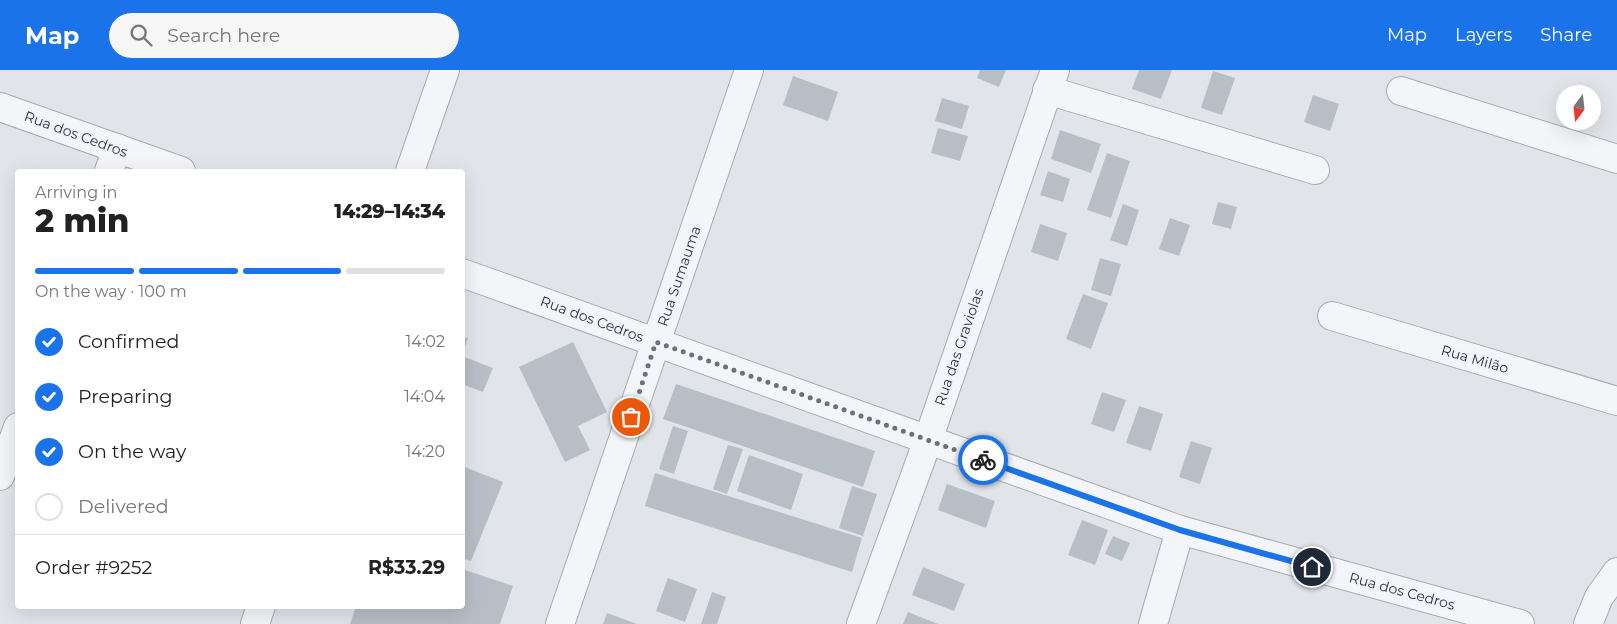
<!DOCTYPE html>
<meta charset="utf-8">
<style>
body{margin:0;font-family:Montserrat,sans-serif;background:#f6f6f6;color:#222;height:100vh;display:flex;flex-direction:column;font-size:19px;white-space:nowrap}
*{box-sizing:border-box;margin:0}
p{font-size:16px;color:#767676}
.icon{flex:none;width:28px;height:28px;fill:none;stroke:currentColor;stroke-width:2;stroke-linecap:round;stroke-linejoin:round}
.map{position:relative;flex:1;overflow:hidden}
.panel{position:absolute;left:15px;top:99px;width:450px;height:440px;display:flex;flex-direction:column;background:#fff;border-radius:5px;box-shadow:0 5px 20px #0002}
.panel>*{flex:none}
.needle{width:32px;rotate:195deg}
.buttons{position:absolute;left:1556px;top:15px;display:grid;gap:10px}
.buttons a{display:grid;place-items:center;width:45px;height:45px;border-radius:50%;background:#fff;box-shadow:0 5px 20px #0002;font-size:25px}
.pin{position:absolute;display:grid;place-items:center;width:42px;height:42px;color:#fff;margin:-21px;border:2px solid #fff;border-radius:50%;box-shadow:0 1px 5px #0007}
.courier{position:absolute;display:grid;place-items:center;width:50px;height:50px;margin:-25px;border:4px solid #1a73e8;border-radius:50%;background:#fff;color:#222;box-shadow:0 1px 6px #0007}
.headline em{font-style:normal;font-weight:800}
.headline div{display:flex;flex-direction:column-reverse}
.headline{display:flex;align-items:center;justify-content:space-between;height:85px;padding:0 20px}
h1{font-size:32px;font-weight:800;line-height:38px}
.bar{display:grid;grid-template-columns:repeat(4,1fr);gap:8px 5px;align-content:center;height:60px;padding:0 20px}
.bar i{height:6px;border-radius:4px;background:#e0e0e0}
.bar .current{background:#1a73e8}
.bar p{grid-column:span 4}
.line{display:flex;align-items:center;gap:12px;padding:0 20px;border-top:1px solid #e0e0e0}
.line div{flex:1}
ol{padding:0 20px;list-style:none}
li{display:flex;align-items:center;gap:15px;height:55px}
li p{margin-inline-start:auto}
li .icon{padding:5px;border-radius:50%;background:#1a73e8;color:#fff;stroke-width:4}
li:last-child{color:#767676}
li i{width:28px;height:28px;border:2px solid #e0e0e0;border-radius:50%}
header{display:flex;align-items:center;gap:30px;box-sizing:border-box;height:70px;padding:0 25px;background:#1a73e8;color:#fff}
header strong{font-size:24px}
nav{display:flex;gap:28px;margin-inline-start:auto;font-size:18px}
.search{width:350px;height:45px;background:#f6f6f6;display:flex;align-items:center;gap:12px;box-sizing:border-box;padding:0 18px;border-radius:28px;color:#767676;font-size:19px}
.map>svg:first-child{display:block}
.building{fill:#b8bec6}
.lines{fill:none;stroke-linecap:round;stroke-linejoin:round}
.minor-casing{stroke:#a6acb4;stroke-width:30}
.minor{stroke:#f4f5f8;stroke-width:28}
.done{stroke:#69717c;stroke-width:5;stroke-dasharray:0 9}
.route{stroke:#1a73e8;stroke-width:6}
.labels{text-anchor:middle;stroke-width:4;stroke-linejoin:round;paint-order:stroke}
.street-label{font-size:14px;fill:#293341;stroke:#f1f3f7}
</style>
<header>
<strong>Map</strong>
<div class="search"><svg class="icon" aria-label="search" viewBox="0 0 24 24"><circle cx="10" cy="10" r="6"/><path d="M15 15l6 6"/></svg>Search here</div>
<nav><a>Map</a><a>Layers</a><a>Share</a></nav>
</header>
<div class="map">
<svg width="1617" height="554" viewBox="0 0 1617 554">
<rect width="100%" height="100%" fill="#e1e5ea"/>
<!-- building -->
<g class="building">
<path d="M980 0H1006L999 17 977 8Z"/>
<path d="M1139 0H1172L1161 29 1132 19Z"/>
<path d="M1213 1 1235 8 1222 45 1201 38Z"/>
<path d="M793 6 838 22 828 51 783 35Z"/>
<path d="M1313 25 1339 34 1330 61 1304 52Z"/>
<path d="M942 28 969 36 962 59 935 51Z"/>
<path d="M938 58 968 66 960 91 931 83Z"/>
<path d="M1060 60 1101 74 1091 103 1051 89Z"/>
<path d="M1107 83 1130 91 1111 148 1087 140Z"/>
<path d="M1048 101 1070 109 1063 132 1040 125Z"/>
<path d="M1218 132 1237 137 1231 159 1212 154Z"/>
<path d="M1123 134 1139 140 1127 176 1110 170Z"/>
<path d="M1170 148 1190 155 1179 186 1159 179Z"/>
<path d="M1040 154 1067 163 1058 191 1031 182Z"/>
<path d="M1100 188 1121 194 1111 226 1091 220Z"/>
<path d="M1083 224 1108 233 1091 279 1066 269Z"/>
<path d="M462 266 468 268 463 283H462Z"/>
<path d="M573 272 607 342 578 356 590 380 565 392 519 297Z"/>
<path d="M462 286 493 298 483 322 462 314Z"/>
<path d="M676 314 875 381 863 417 663 349Z"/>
<path d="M1102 322 1126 330 1114 362 1091 354Z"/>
<path d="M1139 336 1163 344 1151 381 1126 373Z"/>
<path d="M673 356 688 361 674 404 659 399Z"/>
<path d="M1191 371 1212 378 1200 414 1179 407Z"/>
<path d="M728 375 743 379 727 424 713 419Z"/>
<path d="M749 385 803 404 791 440 737 421Z"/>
<path d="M462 396 503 412 471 491 462 488Z"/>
<path d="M655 403 862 468 852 502 645 436Z"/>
<path d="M947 414 995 431 986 458 938 440Z"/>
<path d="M852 416 877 424 863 466 839 458Z"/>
<path d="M1082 450 1108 460 1095 495 1068 485Z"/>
<path d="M1113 466 1130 473 1122 491 1105 484Z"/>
<path d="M923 497 965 514 954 541 912 525Z"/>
<path d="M462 499 513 516 500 554H350L356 536H462Z"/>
<path d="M668 508 697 519 685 552 656 541Z"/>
<path d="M712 522 726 527 717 554H701Z"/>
<path d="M908 542 938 554H903Z"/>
<path d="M607 543 637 554H603Z"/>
</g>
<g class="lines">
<!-- minor casing -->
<g class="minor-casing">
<g id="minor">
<path d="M1047 20 1315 100"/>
<path d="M1401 21 1617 89"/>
<path d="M0 37 181 101"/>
<path d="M109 101 117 78"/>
<path d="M410 101 445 0"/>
<path d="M462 203 1180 460 1520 554"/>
<path d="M1332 246 1617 331"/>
<path d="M0 406 18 357"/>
<path d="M255 554 261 536"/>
<path d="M560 554 749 0"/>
<path d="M861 554 928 370 1055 0"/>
<path d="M1153 554 1180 460"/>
<path d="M1588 554 1599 527 1617 502"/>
</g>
</g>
<!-- minor -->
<use href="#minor" class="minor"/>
</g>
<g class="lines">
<!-- done -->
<path class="done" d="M631 347 656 272 983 390"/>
<!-- route -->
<path class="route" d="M983 390 1180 460 1312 497"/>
</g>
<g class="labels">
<!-- street labels -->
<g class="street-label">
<text transform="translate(76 64) rotate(20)" y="5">Rua dos Cedros</text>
<text transform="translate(679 206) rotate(-71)" y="5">Rua Sumauma</text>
<text transform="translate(592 249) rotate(20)" y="5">Rua dos Cedros</text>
<text transform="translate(959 277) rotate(-71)" y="5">Rua das Graviolas</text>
<text transform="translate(1475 289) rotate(16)" y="5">Rua Milão</text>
<text transform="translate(1402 521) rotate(15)" y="5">Rua dos Cedros</text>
</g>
</g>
</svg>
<div class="buttons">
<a><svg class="needle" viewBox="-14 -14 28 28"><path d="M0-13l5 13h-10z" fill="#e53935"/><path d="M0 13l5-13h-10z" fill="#767676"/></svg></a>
</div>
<div class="pin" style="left:631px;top:347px;background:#ea580c"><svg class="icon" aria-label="bag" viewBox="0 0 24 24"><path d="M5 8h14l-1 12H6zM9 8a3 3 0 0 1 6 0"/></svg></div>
<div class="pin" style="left:1312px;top:497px;background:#1f2937"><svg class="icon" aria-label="home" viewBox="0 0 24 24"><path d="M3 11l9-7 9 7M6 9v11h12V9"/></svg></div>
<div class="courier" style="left:983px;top:390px"><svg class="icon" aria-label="bike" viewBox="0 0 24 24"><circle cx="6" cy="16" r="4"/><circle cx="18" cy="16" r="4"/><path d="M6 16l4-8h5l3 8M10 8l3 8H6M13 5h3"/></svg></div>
<section class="panel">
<div class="headline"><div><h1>2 min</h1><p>Arriving in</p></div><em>14:29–14:34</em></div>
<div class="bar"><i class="current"></i><i class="current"></i><i class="current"></i><i></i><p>On the way · 100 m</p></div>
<ol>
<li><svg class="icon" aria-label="check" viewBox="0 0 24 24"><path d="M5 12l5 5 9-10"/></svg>Confirmed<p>14:02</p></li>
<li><svg class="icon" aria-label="check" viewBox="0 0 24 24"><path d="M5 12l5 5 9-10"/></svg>Preparing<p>14:04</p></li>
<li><svg class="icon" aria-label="check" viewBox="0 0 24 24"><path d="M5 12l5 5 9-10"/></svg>On the way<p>14:20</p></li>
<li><i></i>Delivered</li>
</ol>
<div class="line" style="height:65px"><div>Order #9252</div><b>R$33.29</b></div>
</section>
</div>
